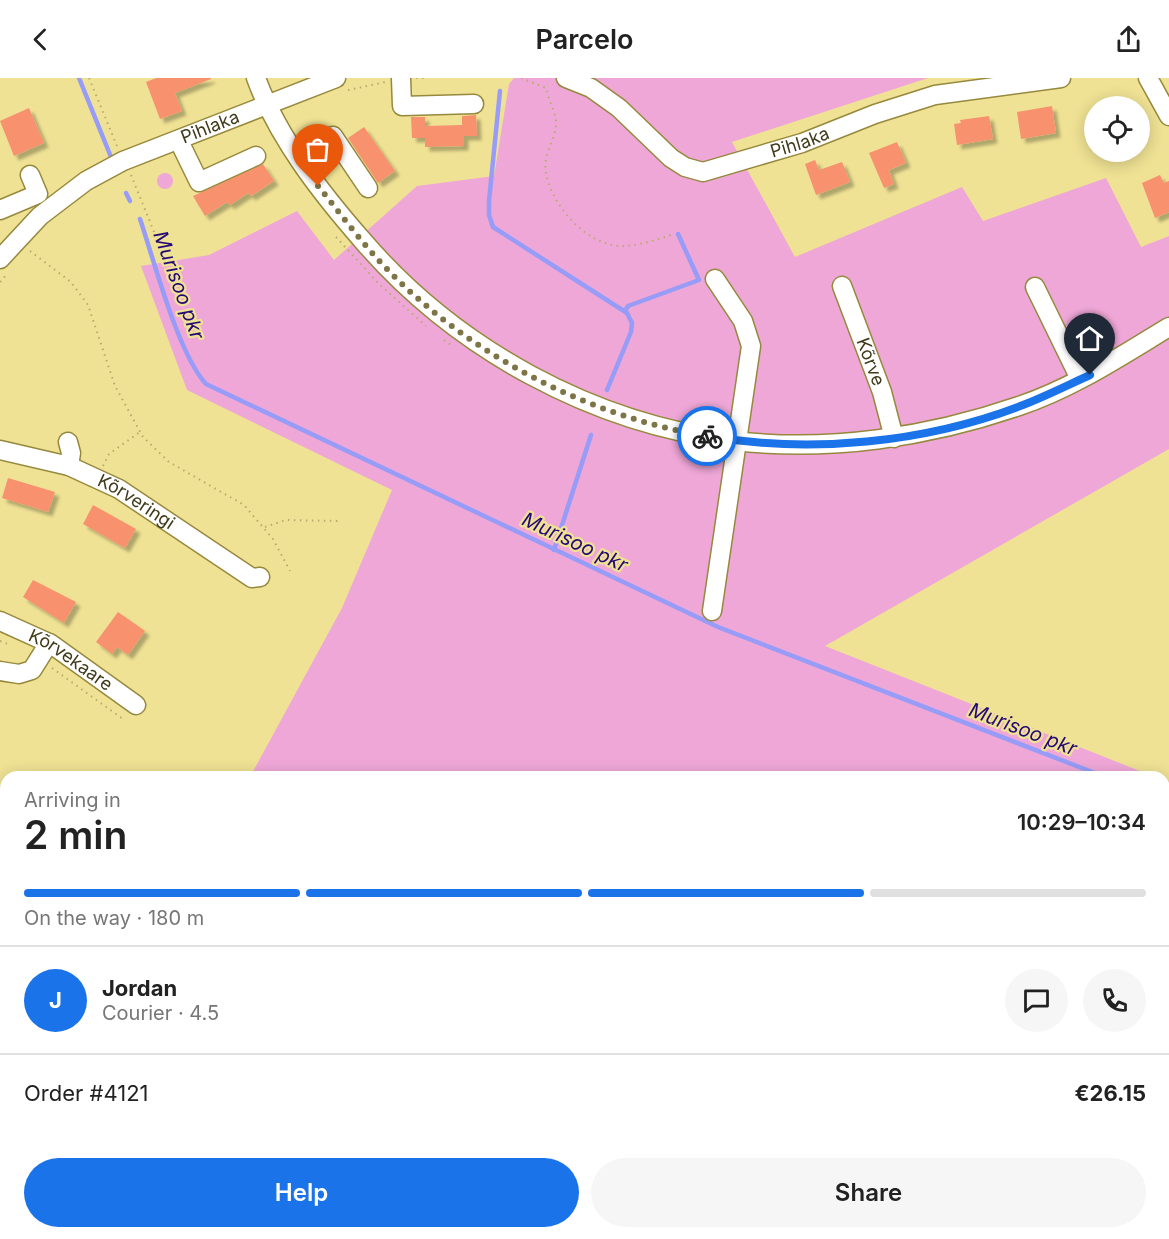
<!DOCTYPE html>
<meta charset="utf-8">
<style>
body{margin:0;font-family:Inter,sans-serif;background:#f6f6f6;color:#222;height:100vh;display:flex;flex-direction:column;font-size:22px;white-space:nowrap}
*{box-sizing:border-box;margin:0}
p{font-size:20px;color:#767676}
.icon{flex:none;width:33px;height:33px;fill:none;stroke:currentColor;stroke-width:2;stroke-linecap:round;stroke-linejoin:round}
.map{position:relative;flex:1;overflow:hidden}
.drawer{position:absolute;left:0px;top:693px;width:1170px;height:468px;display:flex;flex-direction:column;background:#fff;border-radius:18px 18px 0 0;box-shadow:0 3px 15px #0003}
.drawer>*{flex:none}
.buttons{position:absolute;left:1084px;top:18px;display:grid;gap:12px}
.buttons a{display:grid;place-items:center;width:66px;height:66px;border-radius:50%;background:#fff;box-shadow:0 3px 15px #0003;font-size:30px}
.pin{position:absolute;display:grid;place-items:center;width:51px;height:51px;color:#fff;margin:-62px -26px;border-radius:50% 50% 50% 0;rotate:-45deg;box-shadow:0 0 6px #0007}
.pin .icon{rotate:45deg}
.courier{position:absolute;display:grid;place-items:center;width:60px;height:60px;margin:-30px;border:4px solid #1a73e8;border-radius:50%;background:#fff;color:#222;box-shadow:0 2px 8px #0007}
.summary em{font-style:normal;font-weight:600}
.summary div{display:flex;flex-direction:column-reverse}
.summary{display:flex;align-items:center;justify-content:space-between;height:102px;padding:0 24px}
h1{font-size:39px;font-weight:600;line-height:45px}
.bar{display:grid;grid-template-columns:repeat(4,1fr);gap:9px 6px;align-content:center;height:72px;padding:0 24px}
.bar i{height:8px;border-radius:4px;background:#e0e0e0}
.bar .on{background:#1a73e8}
.bar p{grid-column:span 4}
.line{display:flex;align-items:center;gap:15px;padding:0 24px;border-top:2px solid #e0e0e0}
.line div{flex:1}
.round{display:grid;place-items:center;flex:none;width:63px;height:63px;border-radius:32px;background:#f6f6f6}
.cta{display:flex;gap:12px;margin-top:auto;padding:12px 24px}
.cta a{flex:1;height:69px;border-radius:36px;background:#1a73e8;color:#fff;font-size:24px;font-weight:600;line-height:69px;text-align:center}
.cta a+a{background:#f6f6f6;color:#222}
header{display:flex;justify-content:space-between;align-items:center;height:78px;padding:0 24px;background:#fff;font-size:27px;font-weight:600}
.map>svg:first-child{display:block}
.green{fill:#efa7d7}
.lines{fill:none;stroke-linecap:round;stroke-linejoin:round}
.stream{stroke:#969cf7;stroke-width:4.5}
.building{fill:#f7916e;filter:url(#shadow)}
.minor-casing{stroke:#96893d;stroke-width:21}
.path{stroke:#b7ac6d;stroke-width:2;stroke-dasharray:1.5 4.5;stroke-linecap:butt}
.minor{stroke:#fff;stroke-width:18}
.done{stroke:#7d7545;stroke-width:6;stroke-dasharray:0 10.8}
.route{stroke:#1a73e8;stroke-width:8}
.labels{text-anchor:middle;stroke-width:4.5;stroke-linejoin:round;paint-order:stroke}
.street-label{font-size:18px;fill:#403b1b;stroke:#efe294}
.water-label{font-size:20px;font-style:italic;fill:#240877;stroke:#efe294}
</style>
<header><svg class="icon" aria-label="back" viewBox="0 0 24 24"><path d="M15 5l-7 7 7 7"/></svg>Parcelo<svg class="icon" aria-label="share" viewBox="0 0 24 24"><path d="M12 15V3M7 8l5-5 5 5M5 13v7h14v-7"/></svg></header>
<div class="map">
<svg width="1169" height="1161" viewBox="0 0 1169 1161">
<defs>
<filter id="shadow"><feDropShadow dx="4.5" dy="4.5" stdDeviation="1.5" flood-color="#0004"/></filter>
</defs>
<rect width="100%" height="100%" fill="#efe294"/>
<!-- green -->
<g class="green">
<path d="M514 0H928L732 64 795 179 962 109 983 143 1106 100 1141 169 1169 158V371L825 568 1155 699H250L342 530 392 412 187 312 141 188 209 177 297 133 334 182 417 108 494 98 509 6Z"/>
<circle cx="165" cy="103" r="8"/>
<path d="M1164 702 1169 704V1161H613L608 1155H1164Z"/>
<path d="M6 960V1155H305L309 1161H0V966Z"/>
<path d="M369 1155H385L390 1161H361Z"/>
</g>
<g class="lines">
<!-- stream -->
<g class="stream">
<path d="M79 0 111 79"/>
<path d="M500 13 489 123V137L493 149 627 235 632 245 631 254 607 312"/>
<path d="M126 115 130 123"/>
<path d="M140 141C154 182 178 276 206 306L718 549 1105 699"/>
<path d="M625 233 628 228 699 202 678 156"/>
<path d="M554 472 591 357"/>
<path d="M1164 720 1169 722"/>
</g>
</g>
<!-- building -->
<g class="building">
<path d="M156 0H211V1L175 15 182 33 160 41 146 4Z"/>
<path d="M1052 28 1056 55 1021 61 1017 34Z"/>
<path d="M29 30 44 65 14 78 0 43Z"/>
<path d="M476 37 477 58H464V68L425 69V60H412L411 39H425V48L462 47V38Z"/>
<path d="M989 38 993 61 957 67 954 46 961 45 960 42Z"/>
<path d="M364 49 395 93 378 105 348 60Z"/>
<path d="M897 64 906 85 889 92 894 106 884 110 869 75Z"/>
<path d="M815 82 819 92 842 84 850 104 816 117 805 86Z"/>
<path d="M263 86 274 103 251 118 248 115 230 127 227 124 205 138 193 118Z"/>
<path d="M1160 97 1164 105 1169 103V134L1155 140 1142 105Z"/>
<path d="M8 400 55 414 48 434 2 420Z"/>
<path d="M93 427 136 451 125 470 83 446Z"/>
<path d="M33 502 76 524 64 545 23 519Z"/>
<path d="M118 534 145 553 128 577 117 569 112 576 96 564Z"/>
</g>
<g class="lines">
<!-- minor casing -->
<g class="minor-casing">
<g id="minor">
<path d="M256 0C278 60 321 115 363 163 456 271 593 346 735 363 830 374 929 359 1019 328 1073 310 1121 278 1169 249"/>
<path d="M401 0 402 28 474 26"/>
<path id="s1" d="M566 0 591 10 619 30 671 80 685 89 703 94 802 65 875 36 935 17 1061 0"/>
<path d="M1148 0 1169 38"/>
<path d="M179 63 199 104 256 78"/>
<path d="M301 82 333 58 368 110"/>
<path d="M0 132 38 116 30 97"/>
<path id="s2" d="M0 181 40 138 86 103 123 83 336 0"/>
<path id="s3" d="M842 208 882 314 894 360"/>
<path d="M1035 209 1080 301"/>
<path d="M68 364 71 375 69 388"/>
<path id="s4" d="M0 372 69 388 119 411 252 500 260 499"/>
<path d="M712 533 751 268 743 243 715 201"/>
<path id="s5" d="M0 543 51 566 136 627"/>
<path d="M0 593 19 596 32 592 49 565"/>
<path d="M1164 1114 1169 1110"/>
<path d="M338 1161 347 1155"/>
<path d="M1103 1161 1111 1155"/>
</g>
</g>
<!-- path -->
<g class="path">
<path d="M89 0 117 68"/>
<path d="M416 0H425"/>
<path d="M521 0 546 10C548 21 556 34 556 45 556 62 542 77 546 95 552 128 586 167 621 168 638 168 655 162 671 157"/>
<path d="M348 12 386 4"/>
<path d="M131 97 165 181"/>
<path d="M336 159 379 206 426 248"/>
<path d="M30 173 71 204 88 227 115 308 143 359 169 384 244 427 273 461 290 493"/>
<path d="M0 204 8 195"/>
<path d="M444 262 454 269"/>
<path d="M103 388 109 376 140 354"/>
<path d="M265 449 286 442 338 443"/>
<path d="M0 563 8 566"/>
<path d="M52 590 123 641"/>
</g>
<!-- minor -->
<use href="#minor" class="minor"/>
</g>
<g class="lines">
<!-- done -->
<path class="done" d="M318 108C340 135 361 164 385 189 468 276 588 339 707 358"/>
<!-- route -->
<path class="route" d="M707 358C810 376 925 365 1023 327 1046 318 1068 307 1090 297"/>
</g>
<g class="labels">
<!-- street labels -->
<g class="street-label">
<text dy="6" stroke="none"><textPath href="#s2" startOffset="252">Pihlaka</textPath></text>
<text dy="6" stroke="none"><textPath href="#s1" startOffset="270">Pihlaka</textPath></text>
<text dy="6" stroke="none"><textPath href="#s3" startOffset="81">Kõrve</textPath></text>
<text dy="6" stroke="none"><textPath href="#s4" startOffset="147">Kõrveringi</textPath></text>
<text dy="6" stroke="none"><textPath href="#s5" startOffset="81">Kõrvekaare</textPath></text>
</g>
<!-- water labels -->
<g class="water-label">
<text transform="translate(179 207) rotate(70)" y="7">Murisoo pkr</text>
<text transform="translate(575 464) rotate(25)" y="7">Murisoo pkr</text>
<text transform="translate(1023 651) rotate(21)" y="7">Murisoo pkr</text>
</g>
</g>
</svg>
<div class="buttons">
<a><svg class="icon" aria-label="locate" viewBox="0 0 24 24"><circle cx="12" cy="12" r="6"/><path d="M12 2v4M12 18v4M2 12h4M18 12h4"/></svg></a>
</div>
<div class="pin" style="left:318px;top:108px;background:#ea580c"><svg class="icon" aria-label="bag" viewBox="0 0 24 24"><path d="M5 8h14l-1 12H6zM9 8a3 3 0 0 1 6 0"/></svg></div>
<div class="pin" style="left:1090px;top:297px;background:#1f2937"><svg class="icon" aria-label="home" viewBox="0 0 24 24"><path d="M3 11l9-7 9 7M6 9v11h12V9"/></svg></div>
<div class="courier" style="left:707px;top:358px"><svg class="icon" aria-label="bike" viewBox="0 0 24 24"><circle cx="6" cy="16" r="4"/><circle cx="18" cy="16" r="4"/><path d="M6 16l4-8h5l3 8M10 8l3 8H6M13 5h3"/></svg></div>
<section class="drawer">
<div class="summary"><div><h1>2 min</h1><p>Arriving in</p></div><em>10:29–10:34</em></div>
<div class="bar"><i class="on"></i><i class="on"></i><i class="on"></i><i></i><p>On the way · 180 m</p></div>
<div class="line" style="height:108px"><b class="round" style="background:#1a73e8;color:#fff">J</b><div><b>Jordan</b><p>Courier · 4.5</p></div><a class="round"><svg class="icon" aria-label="chat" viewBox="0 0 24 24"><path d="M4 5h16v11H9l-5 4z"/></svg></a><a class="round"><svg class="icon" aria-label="phone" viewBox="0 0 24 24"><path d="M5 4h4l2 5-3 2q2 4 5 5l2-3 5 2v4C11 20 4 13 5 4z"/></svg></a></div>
<div class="line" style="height:78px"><div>Order #4121</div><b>€26.15</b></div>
<div class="cta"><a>Help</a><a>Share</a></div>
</section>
</div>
